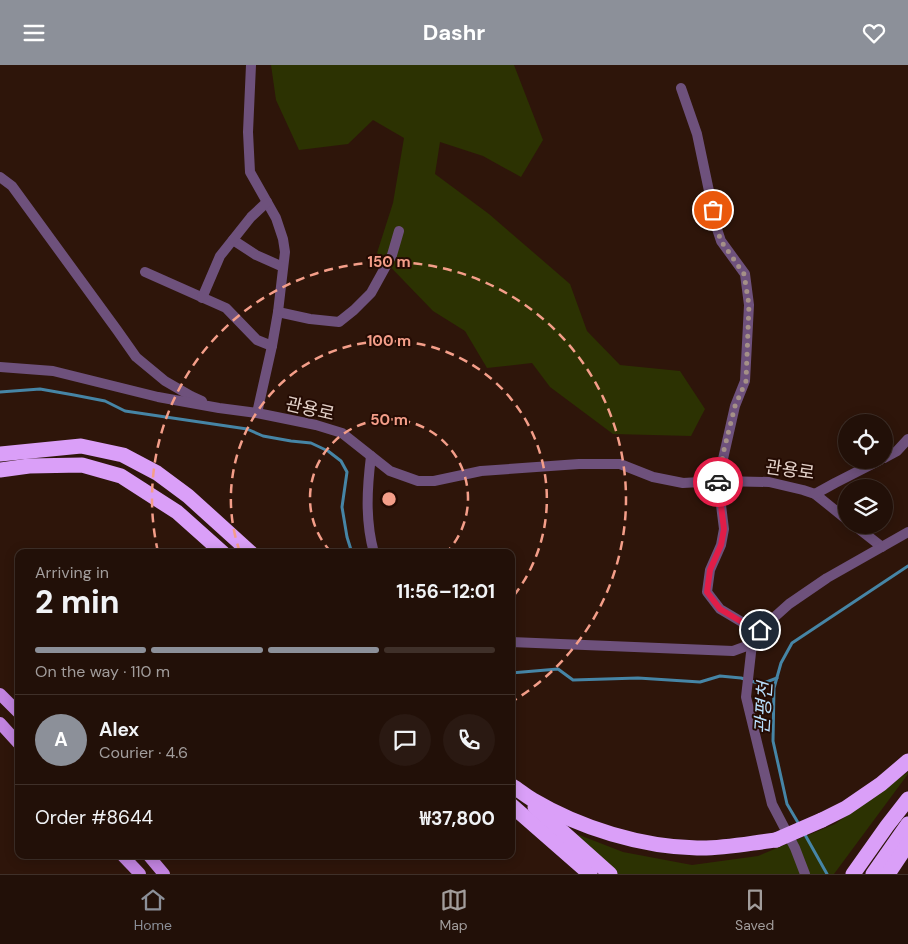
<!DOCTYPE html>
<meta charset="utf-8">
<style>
body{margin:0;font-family:"DM Sans","Noto Sans KR",sans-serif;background:#2a1912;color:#f1f3f6;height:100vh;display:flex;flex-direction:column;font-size:19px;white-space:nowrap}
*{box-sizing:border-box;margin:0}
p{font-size:16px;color:#a29d9c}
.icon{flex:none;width:28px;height:28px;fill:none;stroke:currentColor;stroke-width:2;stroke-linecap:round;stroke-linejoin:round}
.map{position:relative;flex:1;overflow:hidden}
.drawer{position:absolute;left:15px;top:484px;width:500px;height:310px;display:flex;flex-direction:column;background:#221008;border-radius:10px;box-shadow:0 2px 12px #0003,0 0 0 1px #3f3029}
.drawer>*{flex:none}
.tools{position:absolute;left:838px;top:349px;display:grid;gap:10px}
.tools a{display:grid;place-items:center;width:55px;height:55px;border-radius:50%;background:#221008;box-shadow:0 2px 12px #0003,0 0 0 1px #3f3029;font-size:25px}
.pin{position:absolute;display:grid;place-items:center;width:42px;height:42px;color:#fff;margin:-21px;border:2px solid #fff;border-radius:50%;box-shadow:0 1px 5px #0007}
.courier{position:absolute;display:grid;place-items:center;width:50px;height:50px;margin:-25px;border:4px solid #e11d48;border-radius:50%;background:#fff;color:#222;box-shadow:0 1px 6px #0007}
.summary em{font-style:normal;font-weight:700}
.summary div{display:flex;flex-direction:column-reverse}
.summary{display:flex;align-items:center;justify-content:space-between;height:85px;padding:0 20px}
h1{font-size:32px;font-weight:700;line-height:38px}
.bar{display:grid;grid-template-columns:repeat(4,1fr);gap:8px 5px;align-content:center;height:60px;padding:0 20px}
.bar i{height:6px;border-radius:4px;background:#3f3029}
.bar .on{background:#8c9099}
.bar p{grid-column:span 4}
.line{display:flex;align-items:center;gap:12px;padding:0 20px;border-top:1px solid #3f3029}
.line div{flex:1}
.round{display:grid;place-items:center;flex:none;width:52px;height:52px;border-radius:26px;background:#2a1912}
header{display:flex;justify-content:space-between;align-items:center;height:65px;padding:0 20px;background:#8c9099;color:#fff;font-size:22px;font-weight:700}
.tabs{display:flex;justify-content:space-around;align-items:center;height:70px;border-top:1px solid #3f3029;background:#221008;font-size:14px;color:#a29d9c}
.tabs a{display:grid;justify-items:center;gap:2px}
.tabs .on{color:#8c9099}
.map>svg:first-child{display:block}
.green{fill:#2c3202}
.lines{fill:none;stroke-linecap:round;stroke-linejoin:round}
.stream{stroke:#4685a6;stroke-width:3}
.minor{stroke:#6e517c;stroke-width:10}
.primary{stroke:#c183df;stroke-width:12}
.motorway{stroke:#da9ff8;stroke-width:15}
.motorway-bridge{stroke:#da9ff8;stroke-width:15}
.done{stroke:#a49087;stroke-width:5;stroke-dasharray:0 9}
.route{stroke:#e11d48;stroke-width:6}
.ring{fill:none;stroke:#f49e89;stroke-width:2.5;stroke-dasharray:9 6}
.labels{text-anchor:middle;stroke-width:4;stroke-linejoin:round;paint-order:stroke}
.street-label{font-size:18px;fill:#e4d2ca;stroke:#240b03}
.water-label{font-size:19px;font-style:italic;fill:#b8defb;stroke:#240b03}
.centre{fill:#f49e89;stroke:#240b03;stroke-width:2.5}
.ring-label{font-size:15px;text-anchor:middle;font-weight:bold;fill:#f49e89;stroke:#240b03;stroke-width:4;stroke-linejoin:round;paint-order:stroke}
</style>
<header><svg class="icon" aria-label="menu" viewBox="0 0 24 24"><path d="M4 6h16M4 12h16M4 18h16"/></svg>Dashr<svg class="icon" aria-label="heart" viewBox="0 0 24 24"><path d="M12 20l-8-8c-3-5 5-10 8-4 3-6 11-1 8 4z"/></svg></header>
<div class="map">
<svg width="908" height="809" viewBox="0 0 908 809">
<rect width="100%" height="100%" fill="#2e150a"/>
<!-- green -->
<g class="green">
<path d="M271 0H514L543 75 521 112 483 91 440 77 435 109 489 149 570 219 587 266 620 300 680 306 705 344 691 371 613 369 550 322 532 298 487 303 465 266 433 246 377 188 393 138 404 73 373 55 348 79 299 85 276 35Z"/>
<path d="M908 707V709L834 809H618L569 766 623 787 692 800 758 791 835 759Z"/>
</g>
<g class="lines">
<!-- stream -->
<g class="stream">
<path d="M0 327 40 324 74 330 105 336 125 346 247 364 263 371 291 376 311 378 328 386 341 396 347 407 342 442 347 472 352 488"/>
<path d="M511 608 558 604 573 615 638 613 700 617 720 611 741 613 761 619 777 613"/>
<path d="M800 761 787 739 773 676 774 623 781 598 792 578 908 501"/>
<path d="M804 768 827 809"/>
</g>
<!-- minor -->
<g class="minor">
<path d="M251 0 248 67 250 107 276 153 283 174 285 187 278 247 272 281 257 348"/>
<path d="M681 23 697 69 717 164 721 176 745 209 749 240 745 316 735 341 718 416 724 464 721 480 710 505 707 527 720 544 752 563 760 565"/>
<path d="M0 112 12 121 117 265 136 292 165 316 191 331 202 336"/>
<path d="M233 175 256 190 283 202"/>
<path d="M145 207 226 243 257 275 272 281"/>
<path d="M202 233 220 191 251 152 267 137"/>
<path d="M278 247 310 254 339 257 354 245 371 228 392 190 399 166"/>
<path d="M0 302 53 306 158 332 219 343 257 348 316 360 342 368 390 406 418 416H434L481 406 579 399H620L653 412 683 418 718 416 769 417 803 425 815 429 846 454"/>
<path d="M371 391C367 424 365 455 374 488"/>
<path d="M884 393 897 386 908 374"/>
<path d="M815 429 835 418 880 395"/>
<path d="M854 460 882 482"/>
<path d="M511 577 733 586 752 579 760 565 789 539 827 513 908 467"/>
<path d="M752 579 746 632 772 739 795 783 805 809"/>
</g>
<!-- primary -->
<g class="primary">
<path d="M0 629 19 648"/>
<path d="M0 658 19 679"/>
<path d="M122 790 140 809"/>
<path d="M148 790 164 809"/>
</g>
<!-- motorway -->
<g class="motorway">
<path d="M0 389 81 381 123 390 157 408 188 431 251 488"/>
<path d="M0 405 29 401 82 400 121 411 177 447 223 488"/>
<path d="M511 720C519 725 526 731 533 735 580 763 642 782 697 783 723 784 750 778 776 775"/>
<path d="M511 740 590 809"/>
<path d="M535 742 610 809"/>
<path d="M822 755 846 743 881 719 908 696"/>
<path d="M853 809 887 761 908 734"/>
<path d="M873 809 908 759"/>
<path d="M888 809 908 779"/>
</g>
<!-- motorway-bridge -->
<path class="motorway-bridge" d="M776 775 822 755"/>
</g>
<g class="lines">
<!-- done -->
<path class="done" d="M713 145 717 164 721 176 744 209 749 240 746 316 735 341 724 385 718 417"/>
<!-- route -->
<path class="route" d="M718 417 724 464 721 480 710 505 707 527 720 544 752 563 760 565"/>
</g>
<!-- distance rings -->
<g class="ring">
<path d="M331 487A79 79 0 1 1 447 487"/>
<path d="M240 487A158 158 0 1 1 512 533"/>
<path d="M158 487A237 237 0 1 1 513 636"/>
</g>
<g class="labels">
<!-- street labels -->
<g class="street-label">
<text transform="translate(310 344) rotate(13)" y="6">관용로</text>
<text transform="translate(790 405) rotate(8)" y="6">관용로</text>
</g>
<!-- water labels -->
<g class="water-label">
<text transform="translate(763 643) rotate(-86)" y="7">관평천</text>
</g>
</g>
<circle cx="389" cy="434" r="8" class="centre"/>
<g class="ring-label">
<text x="389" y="202">150 m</text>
<text x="389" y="281">100 m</text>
<text x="389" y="360">50 m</text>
</g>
</svg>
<div class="tools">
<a><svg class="icon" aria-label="locate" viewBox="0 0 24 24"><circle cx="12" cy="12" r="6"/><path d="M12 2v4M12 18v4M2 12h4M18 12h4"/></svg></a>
<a><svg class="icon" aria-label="layers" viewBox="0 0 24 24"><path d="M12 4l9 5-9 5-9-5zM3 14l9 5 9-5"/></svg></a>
</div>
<div class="pin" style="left:713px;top:145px;background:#ea580c"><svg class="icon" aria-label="bag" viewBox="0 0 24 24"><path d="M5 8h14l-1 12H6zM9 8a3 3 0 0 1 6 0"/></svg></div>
<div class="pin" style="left:760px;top:565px;background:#1f2937"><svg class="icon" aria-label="home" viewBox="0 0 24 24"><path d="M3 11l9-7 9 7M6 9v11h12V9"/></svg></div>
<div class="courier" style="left:718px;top:417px"><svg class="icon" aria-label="car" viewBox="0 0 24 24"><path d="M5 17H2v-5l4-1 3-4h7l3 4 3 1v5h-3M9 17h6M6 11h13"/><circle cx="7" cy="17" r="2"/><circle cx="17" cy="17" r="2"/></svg></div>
<section class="drawer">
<div class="summary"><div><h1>2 min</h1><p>Arriving in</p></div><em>11:56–12:01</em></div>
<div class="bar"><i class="on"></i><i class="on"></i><i class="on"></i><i></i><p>On the way · 110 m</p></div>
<div class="line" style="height:90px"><b class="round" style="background:#8c9099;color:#fff">A</b><div><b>Alex</b><p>Courier · 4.6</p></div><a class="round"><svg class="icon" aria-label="chat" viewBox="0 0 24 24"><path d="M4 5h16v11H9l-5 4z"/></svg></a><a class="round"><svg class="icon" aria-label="phone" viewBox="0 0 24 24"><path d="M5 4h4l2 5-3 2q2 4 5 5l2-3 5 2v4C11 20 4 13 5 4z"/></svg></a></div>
<div class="line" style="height:65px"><div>Order #8644</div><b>₩37,800</b></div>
</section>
</div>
<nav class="tabs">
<a class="on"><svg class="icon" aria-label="home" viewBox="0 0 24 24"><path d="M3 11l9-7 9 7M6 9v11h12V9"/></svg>Home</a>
<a><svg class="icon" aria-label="map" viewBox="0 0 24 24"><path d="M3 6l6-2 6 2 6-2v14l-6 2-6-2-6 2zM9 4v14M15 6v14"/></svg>Map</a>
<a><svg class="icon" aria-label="saved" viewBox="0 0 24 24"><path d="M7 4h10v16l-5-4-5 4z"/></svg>Saved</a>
</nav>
